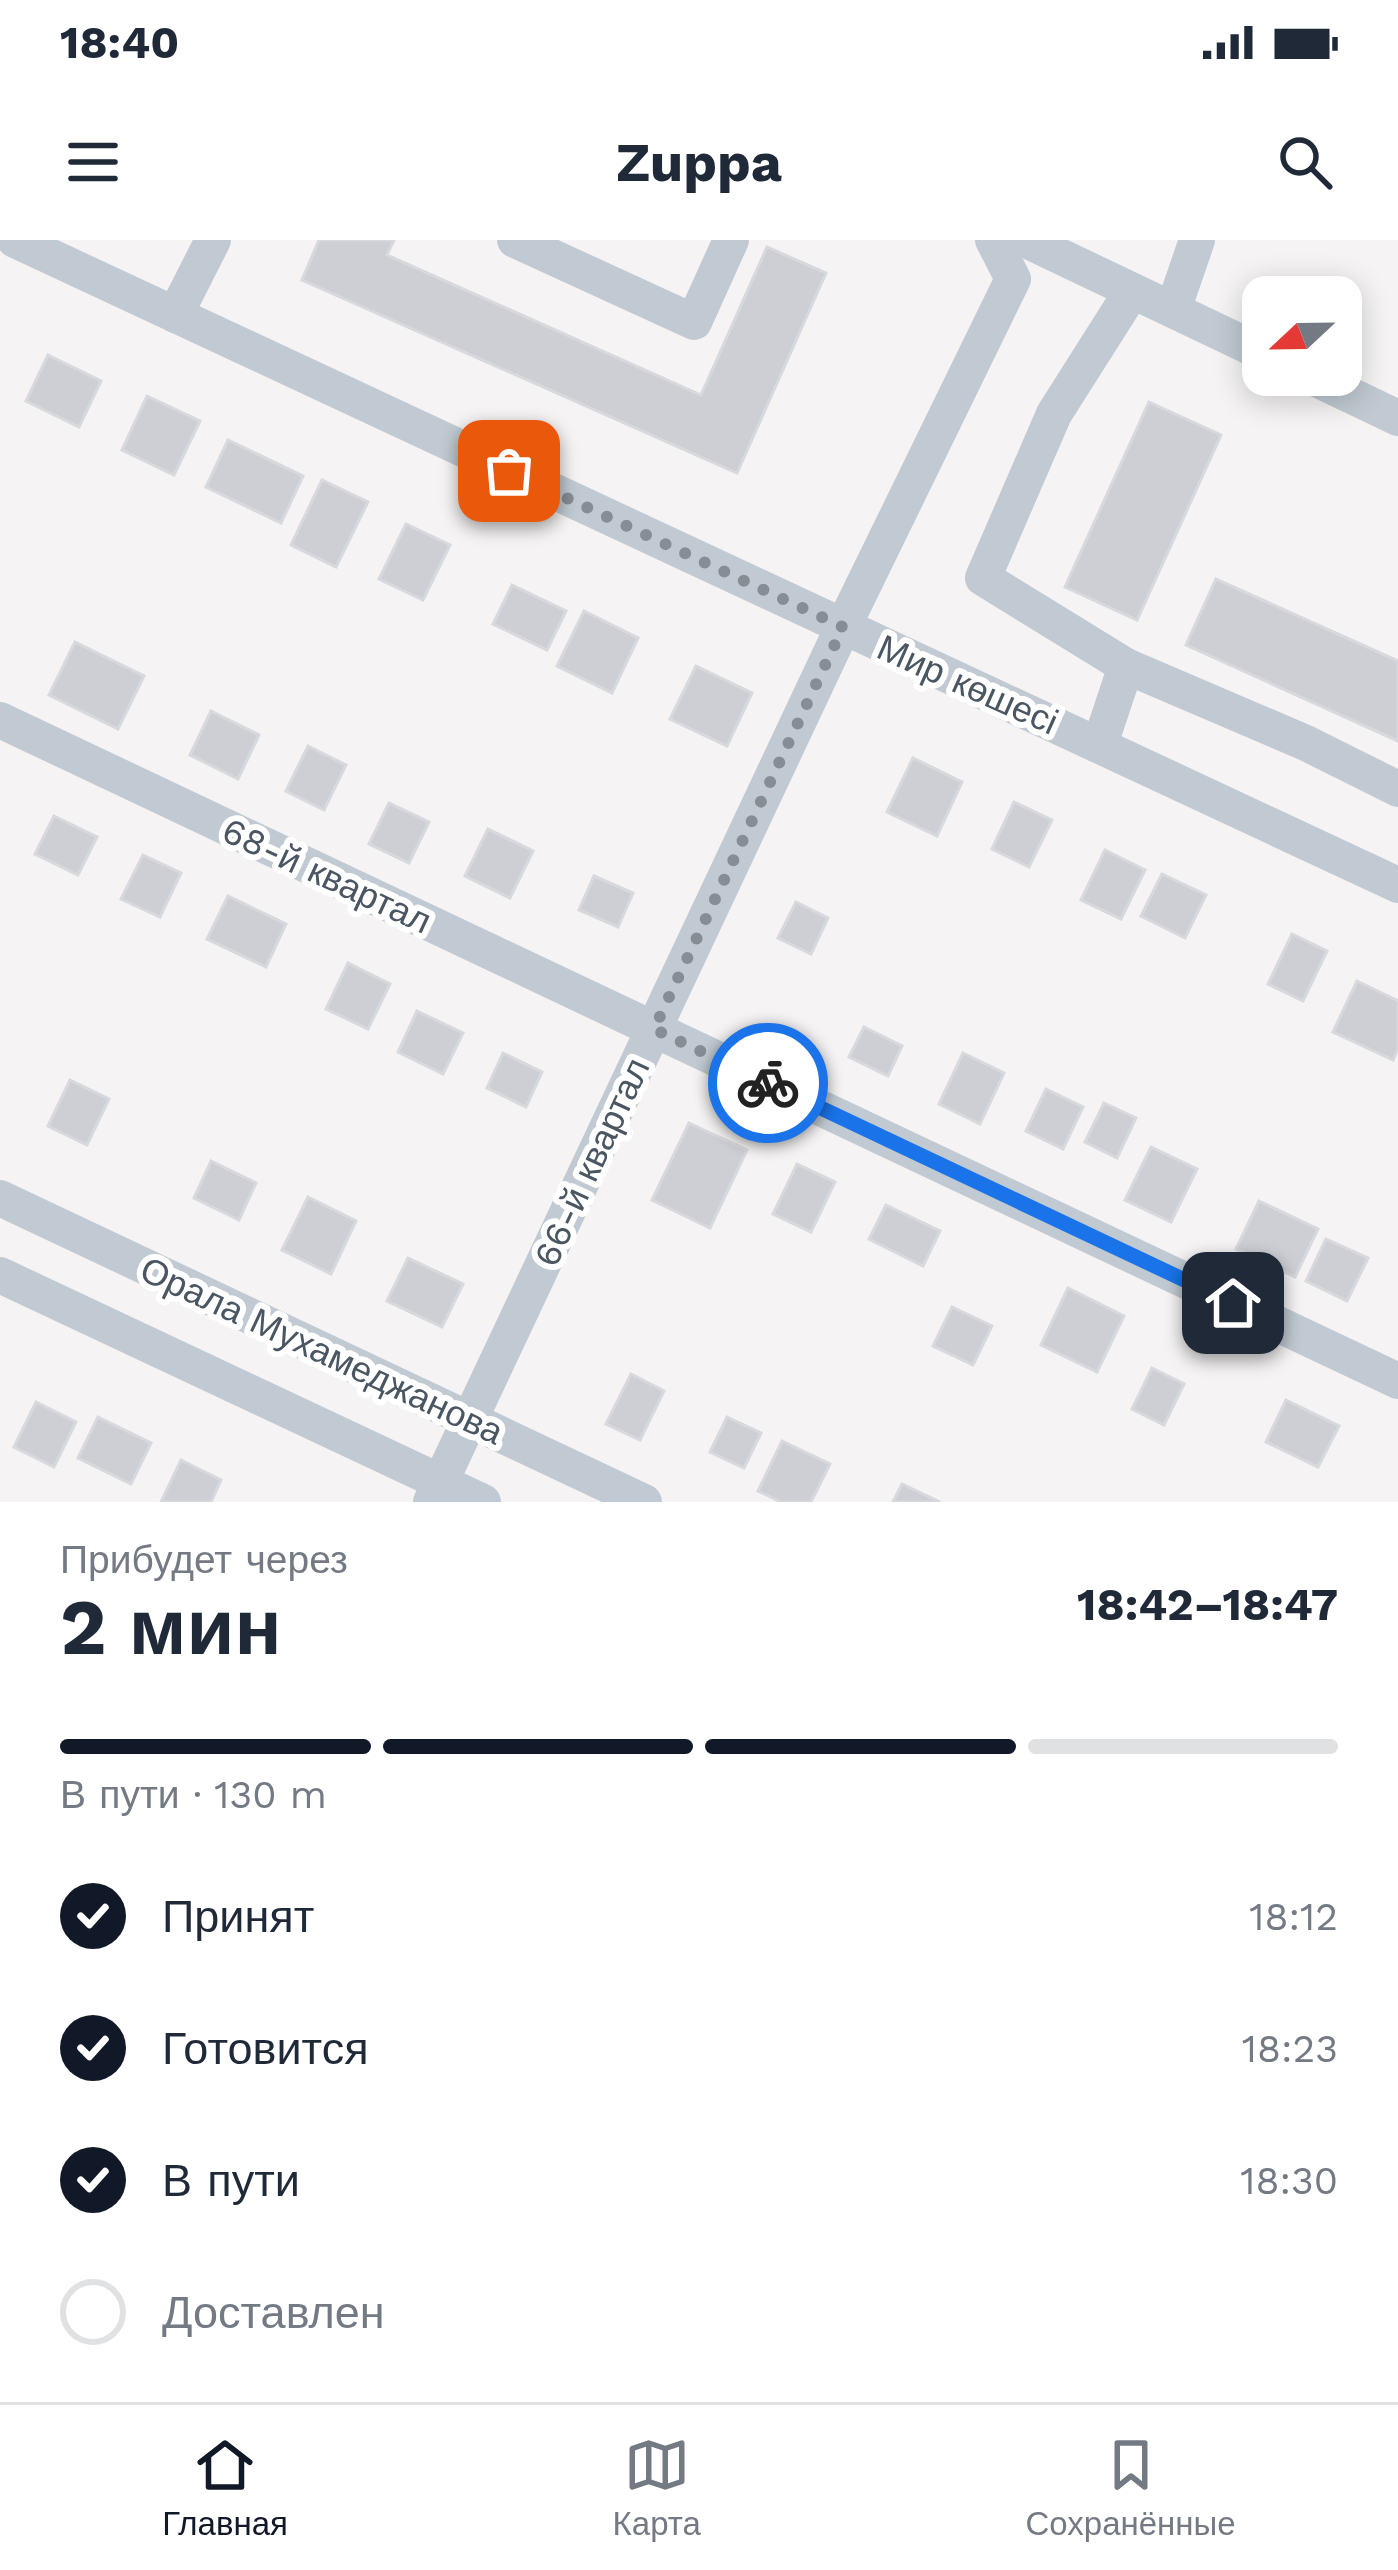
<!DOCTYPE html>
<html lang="ru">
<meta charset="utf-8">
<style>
body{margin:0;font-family:"Work Sans",sans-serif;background:#f2f2f3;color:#1f2937;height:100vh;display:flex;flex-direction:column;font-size:45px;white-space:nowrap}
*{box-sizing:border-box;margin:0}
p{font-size:39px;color:#747a83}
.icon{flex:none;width:66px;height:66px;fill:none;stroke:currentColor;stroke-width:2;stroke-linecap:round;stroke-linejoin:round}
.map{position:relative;height:1262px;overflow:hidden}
.drawer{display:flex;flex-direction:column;background:#fff;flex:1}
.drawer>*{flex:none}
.needle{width:78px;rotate:248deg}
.controls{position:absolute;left:1242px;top:36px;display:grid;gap:24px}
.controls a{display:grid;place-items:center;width:120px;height:120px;border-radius:24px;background:#fff;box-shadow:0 6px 30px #0003;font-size:60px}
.pin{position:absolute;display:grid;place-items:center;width:102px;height:102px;color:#fff;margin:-51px;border-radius:24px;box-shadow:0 6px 18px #0006}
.courier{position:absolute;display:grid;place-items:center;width:120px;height:120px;margin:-60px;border:9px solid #1a73e8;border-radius:50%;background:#fff;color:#222;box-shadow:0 3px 15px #0007}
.summary em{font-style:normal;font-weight:700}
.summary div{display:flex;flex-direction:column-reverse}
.summary{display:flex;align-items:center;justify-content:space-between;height:204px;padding:0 60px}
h1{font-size:78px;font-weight:700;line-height:90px}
.bar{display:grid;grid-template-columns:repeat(4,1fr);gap:18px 12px;align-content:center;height:144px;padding:0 60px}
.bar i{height:15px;border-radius:9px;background:#e0e1e3}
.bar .selected{background:#111827}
.bar p{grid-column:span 4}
ol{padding:0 60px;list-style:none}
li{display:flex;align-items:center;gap:36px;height:132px}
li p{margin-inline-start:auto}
li .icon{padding:12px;border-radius:50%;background:#111827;color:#fff;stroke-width:4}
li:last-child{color:#747a83}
li i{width:66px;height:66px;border:6px solid #e0e1e3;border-radius:50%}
.status{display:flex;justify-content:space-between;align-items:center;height:84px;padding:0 60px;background:#fff;direction:ltr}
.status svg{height:33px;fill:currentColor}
header{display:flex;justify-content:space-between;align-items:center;height:156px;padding:0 60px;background:#fff;font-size:54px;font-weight:700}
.tab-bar{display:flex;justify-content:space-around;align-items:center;height:168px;border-top:3px solid #e0e1e3;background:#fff;font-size:33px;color:#747a83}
.tab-bar a{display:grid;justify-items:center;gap:6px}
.tab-bar .selected{color:#111827}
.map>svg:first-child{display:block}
.building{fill:#cdcfd5;stroke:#d7d9de;stroke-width:3}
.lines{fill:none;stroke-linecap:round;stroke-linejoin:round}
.minor{stroke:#c1cad2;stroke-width:36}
.done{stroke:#868d94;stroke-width:12;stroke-dasharray:0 21.6}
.route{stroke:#1a73e8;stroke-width:15}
.labels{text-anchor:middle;stroke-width:12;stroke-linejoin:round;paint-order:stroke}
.street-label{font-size:36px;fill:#4a5661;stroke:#fff}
</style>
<div class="status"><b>18:40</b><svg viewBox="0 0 49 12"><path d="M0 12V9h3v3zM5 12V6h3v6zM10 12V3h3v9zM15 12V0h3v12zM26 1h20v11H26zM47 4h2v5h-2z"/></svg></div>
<header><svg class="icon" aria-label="menu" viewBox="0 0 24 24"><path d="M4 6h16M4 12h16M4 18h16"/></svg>Zuppa<svg class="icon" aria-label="search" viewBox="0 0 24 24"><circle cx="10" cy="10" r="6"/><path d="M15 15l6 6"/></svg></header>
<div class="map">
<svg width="1398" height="1262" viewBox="0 0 1398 1262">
<rect width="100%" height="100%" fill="#f5f3f3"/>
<!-- building -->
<g class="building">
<path d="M319 0H394L387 15 701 155 767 7 826 33 737 233 302 40Z"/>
<path d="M48 115 101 141 79 187 26 161Z"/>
<path d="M147 156 200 181 174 235 122 210Z"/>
<path d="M1149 162 1221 195 1137 380 1065 347Z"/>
<path d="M228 200 303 236 281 283 206 247Z"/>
<path d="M322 240 368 262 336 327 291 305Z"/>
<path d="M406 284 450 305 423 360 379 339Z"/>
<path d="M1216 339 1398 421V501L1186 405Z"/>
<path d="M512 345 566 371 547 410 493 384Z"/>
<path d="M584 371 638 398 612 453 557 426Z"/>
<path d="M75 402 144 436 118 489 49 455Z"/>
<path d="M696 426 752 453 727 506 670 479Z"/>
<path d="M211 471 259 495 238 539 190 515Z"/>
<path d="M308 506 346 525 324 570 286 551Z"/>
<path d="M913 518 962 542 937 596 887 572Z"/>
<path d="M1014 562 1052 580 1029 627 992 609Z"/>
<path d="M389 563 429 582 409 623 369 604Z"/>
<path d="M54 576 97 597 78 635 35 614Z"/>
<path d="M488 589 533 611 510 658 465 636Z"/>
<path d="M1105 610 1145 630 1121 679 1081 660Z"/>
<path d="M143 615 181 633 160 677 121 659Z"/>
<path d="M1162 634 1206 655 1185 698 1141 676Z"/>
<path d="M594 636 633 653 618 687 579 670Z"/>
<path d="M228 656 286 684 266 727 207 699Z"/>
<path d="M796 662 828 678 811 714 778 698Z"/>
<path d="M1292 694 1327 711 1303 761 1268 744Z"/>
<path d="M348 723 390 744 368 789 326 769Z"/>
<path d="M1357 741 1398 761V809L1393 820 1333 792Z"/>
<path d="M417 771 463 793 443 834 398 812Z"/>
<path d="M864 787 902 806 888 836 849 817Z"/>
<path d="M503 813 542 832 526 867 487 848Z"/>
<path d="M963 813 1004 833 980 884 939 864Z"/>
<path d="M70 840 109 859 87 905 48 886Z"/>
<path d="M1046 849 1083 867 1063 909 1026 891Z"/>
<path d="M1104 863 1136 878 1117 918 1085 902Z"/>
<path d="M689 883 747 910 710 988 652 960Z"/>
<path d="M1151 907 1197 929 1171 982 1125 960Z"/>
<path d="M211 921 256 943 239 980 194 958Z"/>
<path d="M797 924 835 942 811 992 773 974Z"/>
<path d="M308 957 356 981 331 1034 282 1010Z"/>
<path d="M1259 961 1318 989 1295 1037 1236 1009Z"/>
<path d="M886 965 940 991 923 1026 869 999Z"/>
<path d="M1326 999 1368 1018 1347 1061 1306 1041Z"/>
<path d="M408 1018 463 1044 442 1087 387 1061Z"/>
<path d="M1068 1048 1124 1076 1097 1132 1041 1105Z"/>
<path d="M952 1067 992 1086 973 1125 933 1106Z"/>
<path d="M1152 1128 1184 1144 1164 1185 1132 1169Z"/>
<path d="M631 1134 664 1151 640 1200 606 1184Z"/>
<path d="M1286 1160 1339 1186 1318 1227 1266 1202Z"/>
<path d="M36 1162 76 1182 54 1227 14 1207Z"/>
<path d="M98 1177 151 1203 131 1244 78 1218Z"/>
<path d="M727 1177 761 1193 744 1228 710 1212Z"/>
<path d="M782 1201 830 1224 811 1262H781L758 1251Z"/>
<path d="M181 1220 221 1240 211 1262H161Z"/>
<path d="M902 1244 940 1262H893Z"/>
</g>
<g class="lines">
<!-- minor -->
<g class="minor">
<path d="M15 0 1398 645"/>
<path d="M515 0 694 82 731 0"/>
<path d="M1026 0 1263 113"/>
<path d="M1173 70 1197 0"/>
<path d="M175 75 213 0"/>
<path d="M1308 135 1398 178"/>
<path d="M1126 426 1306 503 1398 549"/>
<path d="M0 480 1398 1141"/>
<path d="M1100 504 1126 426 983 338 1054 174 1132 51"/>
<path d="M0 958 644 1262"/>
<path d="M0 1035 483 1262"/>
<path d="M431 1262 843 387 1013 39 993 0"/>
</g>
</g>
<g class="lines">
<!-- done -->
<path class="done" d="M509 231 843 387 654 789 768 843"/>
<!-- route -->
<path class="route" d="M768 843 1233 1063"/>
</g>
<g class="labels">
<!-- street labels -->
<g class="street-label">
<text transform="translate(968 444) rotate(24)" y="13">Мир көшесі</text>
<text transform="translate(327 635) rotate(25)" y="13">68-й квартал</text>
<text transform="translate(591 922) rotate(-65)" y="13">66-й квартал</text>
<text transform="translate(322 1110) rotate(25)" y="13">Орала Мухамеджанова</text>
</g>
</g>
</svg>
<div class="controls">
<a><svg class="needle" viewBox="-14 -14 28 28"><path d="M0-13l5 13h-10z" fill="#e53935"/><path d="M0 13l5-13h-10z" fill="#747a83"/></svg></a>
</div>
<div class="pin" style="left:509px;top:231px;background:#ea580c"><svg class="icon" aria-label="bag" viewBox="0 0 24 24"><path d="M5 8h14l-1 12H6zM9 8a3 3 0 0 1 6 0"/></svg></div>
<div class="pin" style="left:1233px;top:1063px;background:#1f2937"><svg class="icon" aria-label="home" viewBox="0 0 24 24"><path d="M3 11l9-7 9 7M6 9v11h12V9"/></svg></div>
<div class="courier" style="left:768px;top:843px"><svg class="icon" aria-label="bike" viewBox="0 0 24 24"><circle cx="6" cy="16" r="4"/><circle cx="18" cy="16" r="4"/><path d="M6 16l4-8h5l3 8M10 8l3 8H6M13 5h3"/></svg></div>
</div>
<section class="drawer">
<div class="summary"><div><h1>2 мин</h1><p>Прибудет через</p></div><em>18:42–18:47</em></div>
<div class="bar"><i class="selected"></i><i class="selected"></i><i class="selected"></i><i></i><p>В пути · 130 m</p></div>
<ol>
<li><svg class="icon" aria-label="check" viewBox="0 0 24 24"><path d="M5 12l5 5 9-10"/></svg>Принят<p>18:12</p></li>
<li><svg class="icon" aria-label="check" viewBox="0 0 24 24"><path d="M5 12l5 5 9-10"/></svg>Готовится<p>18:23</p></li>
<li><svg class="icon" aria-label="check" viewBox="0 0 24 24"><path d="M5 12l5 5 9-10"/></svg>В пути<p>18:30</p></li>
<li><i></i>Доставлен</li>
</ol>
</section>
<nav class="tab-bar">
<a class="selected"><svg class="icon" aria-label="home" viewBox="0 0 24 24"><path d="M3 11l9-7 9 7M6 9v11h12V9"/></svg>Главная</a>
<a><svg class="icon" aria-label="map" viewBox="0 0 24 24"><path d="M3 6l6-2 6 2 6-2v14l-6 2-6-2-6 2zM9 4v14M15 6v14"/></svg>Карта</a>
<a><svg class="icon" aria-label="saved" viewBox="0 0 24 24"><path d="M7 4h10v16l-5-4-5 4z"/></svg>Сохранённые</a>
</nav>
